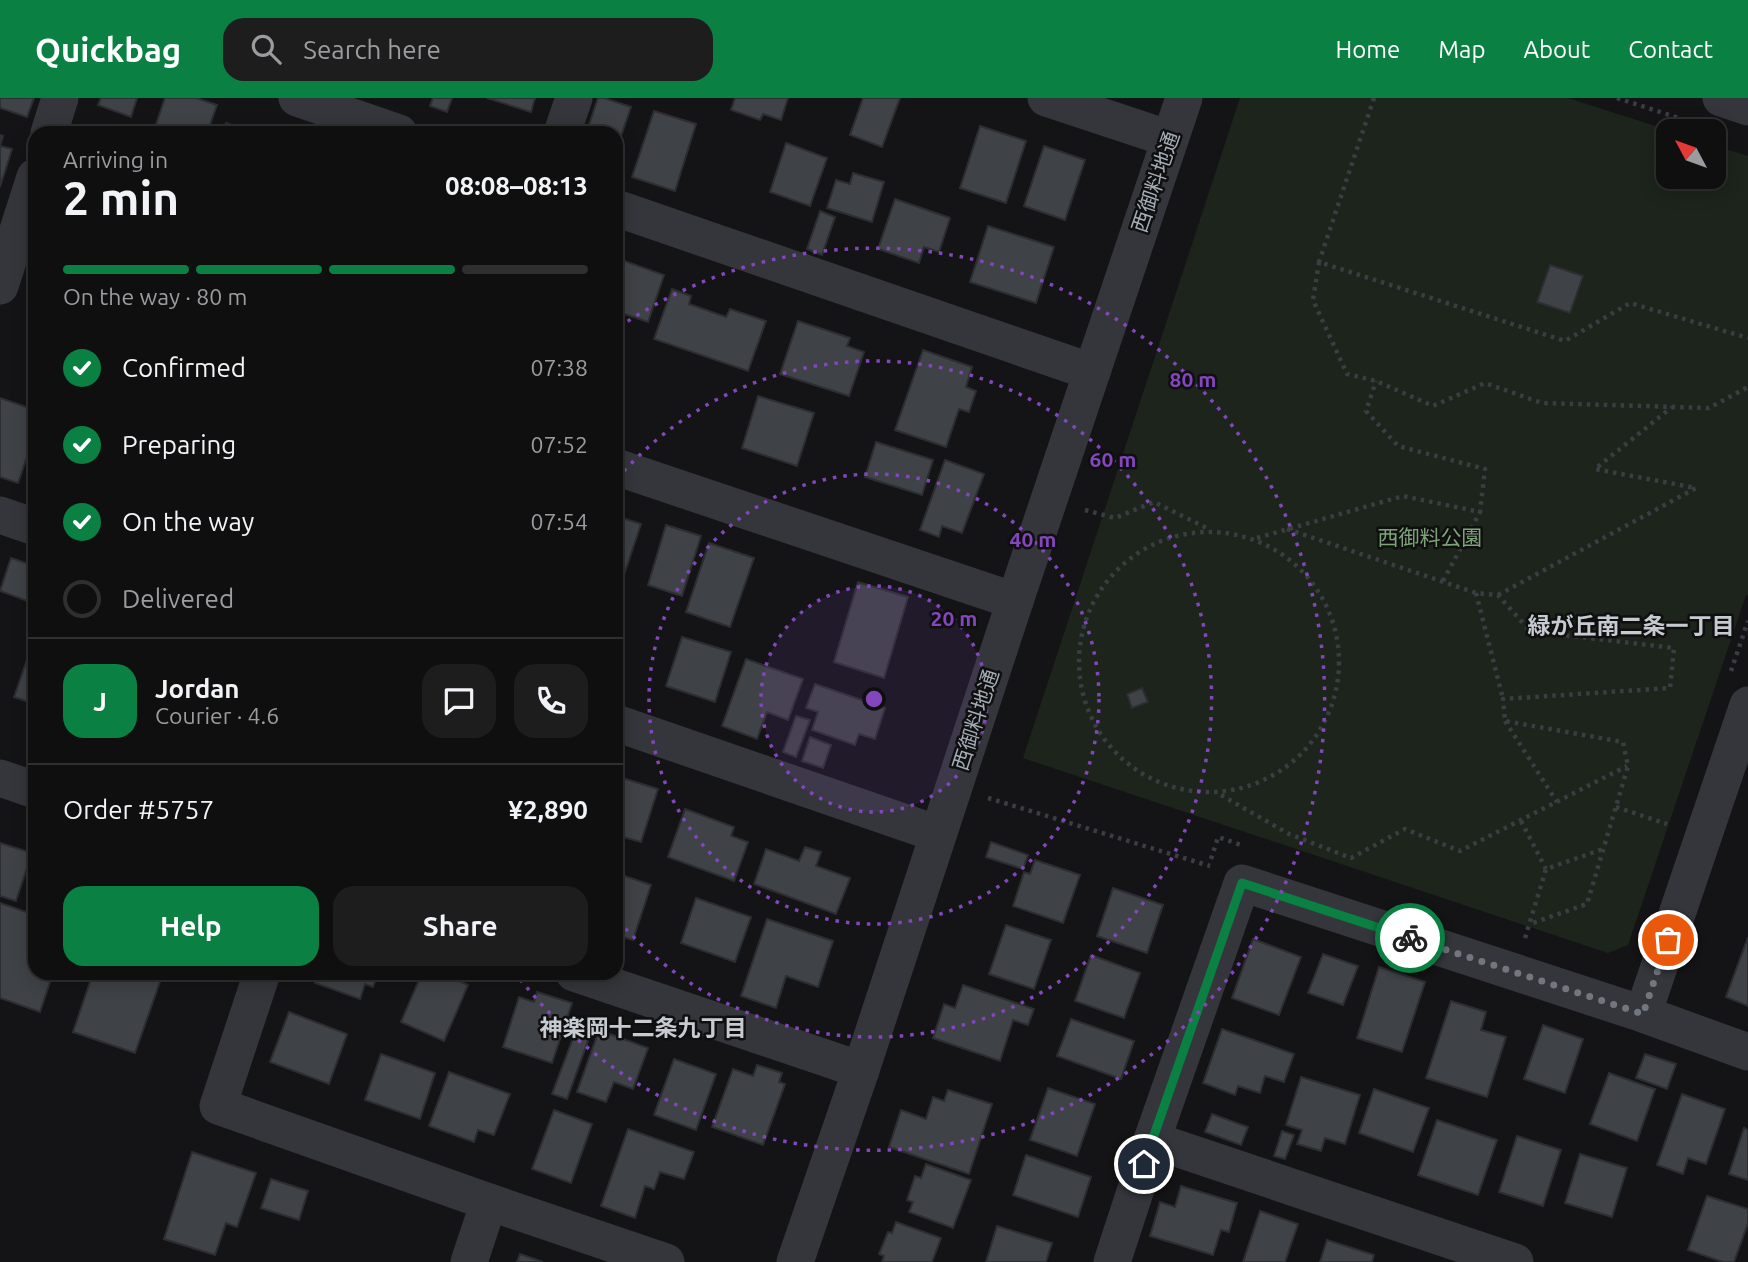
<!DOCTYPE html>
<meta charset="utf-8">
<style>
body{margin:0;font-family:Ubuntu,"Noto Sans JP",sans-serif;background:#1d1d1e;color:#f1f3f6;height:100vh;display:flex;flex-direction:column;font-size:26px;white-space:nowrap}
*{box-sizing:border-box;margin:0}
p{font-size:23px;color:#9b9c9f}
.icon{flex:none;width:38px;height:38px;fill:none;stroke:currentColor;stroke-width:2;stroke-linecap:round;stroke-linejoin:round}
.map{position:relative;flex:1;overflow:hidden}
.drawer{position:absolute;left:28px;top:28px;width:595px;height:854px;display:flex;flex-direction:column;background:#0f0f10;border-radius:21px;box-shadow:0 4px 18px #0003,0 0 0 2px #2f2f30}
.drawer>*{flex:none}
.needle{width:46px;rotate:311deg}
.tools{position:absolute;left:1656px;top:21px;display:grid;gap:14px}
.tools a{display:grid;place-items:center;width:70px;height:70px;border-radius:14px;background:#0f0f10;box-shadow:0 4px 18px #0003,0 0 0 2px #2f2f30;font-size:35px}
.pin{position:absolute;display:grid;place-items:center;width:60px;height:60px;color:#fff;margin:-30px;border:4px solid #fff;border-radius:50%;box-shadow:0 2px 7px #0007}
.courier{position:absolute;display:grid;place-items:center;width:70px;height:70px;margin:-35px;border:5px solid #0b8043;border-radius:50%;background:#fff;color:#222;box-shadow:0 2px 9px #0007}
.overview em{font-style:normal;font-weight:600}
.overview div{display:flex;flex-direction:column-reverse}
.overview{display:flex;align-items:center;justify-content:space-between;height:119px;padding:0 35px}
h1{font-size:46px;font-weight:600;line-height:52px}
.bar{display:grid;grid-template-columns:repeat(4,1fr);gap:10px 7px;align-content:center;height:84px;padding:0 35px}
.bar i{height:9px;border-radius:5px;background:#2f2f30}
.bar .active{background:#0b8043}
.bar p{grid-column:span 4}
.line{display:flex;align-items:center;gap:18px;padding:0 35px;border-top:2px solid #2f2f30}
.line div{flex:1}
.round{display:grid;place-items:center;flex:none;width:74px;height:74px;border-radius:21px;background:#1d1d1e}
ol{padding:0 35px;list-style:none}
li{display:flex;align-items:center;gap:21px;height:77px}
li p{margin-inline-start:auto}
li .icon{padding:7px;border-radius:50%;background:#0b8043;color:#fff;stroke-width:4}
li:last-child{color:#9b9c9f}
li i{width:38px;height:38px;border:4px solid #2f2f30;border-radius:50%}
.cta{display:flex;gap:14px;margin-top:auto;padding:14px 35px}
.cta a{flex:1;height:80px;border-radius:21px;background:#0b8043;color:#fff;font-size:28px;font-weight:600;line-height:80px;text-align:center}
.cta a+a{background:#1d1d1e;color:#f1f3f6}
header{display:flex;align-items:center;gap:42px;box-sizing:border-box;height:98px;padding:0 35px;background:#0b8043;color:#fff}
header strong{font-size:33px}
nav{display:flex;gap:38px;margin-inline-start:auto;font-size:24px}
.search{width:490px;height:63px;background:#1d1d1e;display:flex;align-items:center;gap:18px;box-sizing:border-box;padding:0 24px;border-radius:21px;color:#9b9c9f;font-size:26px}
.map>svg:first-child{display:block}
.green{fill:#1c241b}
.building{fill:#3f4246;stroke:#2d2e32;stroke-width:2}
.lines{fill:none;stroke-linecap:round;stroke-linejoin:round}
.path{stroke:#3a3e42;stroke-width:4.5;stroke-dasharray:3.5 5;stroke-linecap:butt}
.minor{stroke:#34363b;stroke-width:37}
.done{stroke:#72777f;stroke-width:7;stroke-dasharray:0 12.6}
.route{stroke:#0b8043;stroke-width:9}
.ring{fill:none;stroke:#8346bd;stroke-width:3.5;stroke-dasharray:3.5 7}
.labels{text-anchor:middle;stroke-width:5;stroke-linejoin:round;paint-order:stroke}
.street-label{font-size:21px;fill:#a4adb7;stroke:#0f0f10}
.park-label{font-size:21px;fill:#7ea37a;stroke:#0f0f10}
.neighbourhood-label{font-size:23px;font-weight:bold;fill:#c6cbd2;stroke:#0f0f10}
.centre{fill:#8346bd;stroke:#0f0f10;stroke-width:3.5}
.ring-label{font-size:21px;text-anchor:middle;font-weight:bold;fill:#8346bd;stroke:#0f0f10;stroke-width:5;stroke-linejoin:round;paint-order:stroke}
</style>
<header>
<strong>Quickbag</strong>
<div class="search"><svg class="icon" aria-label="search" viewBox="0 0 24 24"><circle cx="10" cy="10" r="6"/><path d="M15 15l6 6"/></svg>Search here</div>
<nav><a>Home</a><a>Map</a><a>About</a><a>Contact</a></nav>
</header>
<div class="map">
<svg width="1748" height="1164" viewBox="0 0 1748 1164">
<rect width="100%" height="100%" fill="#141416"/>
<!-- green -->
<path class="green" d="M1240 0H1568L1671 33H1668V79H1713V47L1748 58V497H1746L1628 847 1608 855 1023 660Z"/>
<!-- building -->
<g class="building">
<path d="M0 0H34L27 19 0 10Z"/>
<path d="M101 0H137L131 19 98 7Z"/>
<path d="M165 0H196L217 7 207 35H153Z"/>
<path d="M433 0H452L447 14 430 8Z"/>
<path d="M487 0H535L531 14Z"/>
<path d="M598 0H604L631 9 620 41 616 39V35H603L588 30Z"/>
<path d="M735 0H788L781 22 763 16 760 22 731 12Z"/>
<path d="M863 0H900L882 49 850 37Z"/>
<path d="M654 13 696 26 675 93 632 79Z"/>
<path d="M226 25 254 35H223Z"/>
<path d="M980 28 1026 43 1006 105 960 90Z"/>
<path d="M0 37 3 38 0 48 12 51 0 89Z"/>
<path d="M786 45 827 60 810 108 770 94Z"/>
<path d="M1044 48 1085 62 1065 122 1024 108Z"/>
<path d="M853 75 884 84 872 124 827 110 836 82 850 86Z"/>
<path d="M895 101 950 120 939 154 924 149 919 165 878 151Z"/>
<path d="M820 113 835 119 822 157 807 151Z"/>
<path d="M988 128 1054 149 1036 205 970 184Z"/>
<path d="M616 160 664 177 648 224 616 213Z"/>
<path d="M1550 167 1583 178 1570 215 1537 204Z"/>
<path d="M672 191 691 198 689 206 726 219 730 211 766 223 748 273 654 241Z"/>
<path d="M798 223 850 240 847 248 864 254 849 298 780 276Z"/>
<path d="M923 252 972 269 966 289 976 293 969 314 959 311 946 349 895 332Z"/>
<path d="M758 298 814 315 797 368 742 350Z"/>
<path d="M0 300 35 312V335L18 385 0 379Z"/>
<path d="M876 344 933 362 922 397 865 379Z"/>
<path d="M945 362 984 376 962 435 942 428 939 439 920 432Z"/>
<path d="M35 381V410L27 407Z"/>
<path d="M616 418 641 426 622 483 616 481Z"/>
<path d="M666 427 701 438 682 498 648 487Z"/>
<path d="M709 445 754 460 730 529 686 514Z"/>
<path d="M11 460 35 468V501L33 505 0 493Z"/>
<path d="M858 484 908 499 884 580 834 564Z"/>
<path d="M35 539V606L14 599Z"/>
<path d="M682 539 731 554 715 604 666 588Z"/>
<path d="M746 561 803 581 788 622 767 614 757 641 722 628Z"/>
<path d="M815 586 885 610 875 641 859 636 855 647 812 632 818 614 806 610Z"/>
<path d="M1142 590 1148 604 1132 610 1127 596Z"/>
<path d="M796 618 810 622 796 659 783 654Z"/>
<path d="M810 639 831 647 823 670 802 663Z"/>
<path d="M616 678 658 691 641 744 616 737Z"/>
<path d="M685 711 734 729 731 738 748 744 734 783 668 759Z"/>
<path d="M991 744 1028 757 1023 771 986 759Z"/>
<path d="M0 745 32 755 16 803 0 798Z"/>
<path d="M805 749 821 754 816 768 850 780 836 816 754 786 766 751 799 763Z"/>
<path d="M1035 762 1080 777 1063 825 1013 808 1024 774 1030 776Z"/>
<path d="M616 775 651 787 633 842 616 837Z"/>
<path d="M1113 790 1163 807 1147 855 1097 838Z"/>
<path d="M696 800 751 819 735 864 681 845Z"/>
<path d="M0 805 35 817V875H53L40 914 0 900Z"/>
<path d="M767 821 833 843 818 889 786 878 776 910 741 898Z"/>
<path d="M1006 827 1051 842 1034 891 989 876Z"/>
<path d="M1748 839V908L1726 899Z"/>
<path d="M1253 841 1301 859 1279 917 1232 900Z"/>
<path d="M1323 856 1358 868 1343 907 1308 895Z"/>
<path d="M1091 857 1140 875 1124 920 1075 903Z"/>
<path d="M1379 869 1425 884 1402 954 1357 940Z"/>
<path d="M93 875H163L135 955 73 934Z"/>
<path d="M319 875H378L373 889 365 886 360 901 315 885Z"/>
<path d="M422 875H441L468 887 444 943 401 924Z"/>
<path d="M963 887 1034 911 1028 927 1013 922 1000 963 933 940 944 906 955 910Z"/>
<path d="M537 894 572 905 552 965 503 949 519 899 534 904Z"/>
<path d="M1451 903 1486 914 1481 932 1506 939 1487 999 1426 980Z"/>
<path d="M289 914 347 936 329 986 270 964Z"/>
<path d="M1071 921 1134 943 1121 981 1057 958Z"/>
<path d="M1543 927 1583 941 1565 995 1524 981Z"/>
<path d="M1222 931 1294 956 1284 984 1265 978 1260 995 1238 988 1235 997 1203 985Z"/>
<path d="M599 932 648 950 633 991 614 984 606 1004 577 994Z"/>
<path d="M575 935 589 940 567 1001 552 996Z"/>
<path d="M381 956 435 975 420 1021 365 1002Z"/>
<path d="M1645 956 1676 966 1667 991 1636 980Z"/>
<path d="M674 961 716 976 696 1032 654 1017Z"/>
<path d="M757 967 782 975 779 984 785 986 763 1047 712 1029 733 971 753 978Z"/>
<path d="M449 974 510 996 494 1037 478 1032 474 1044 429 1028Z"/>
<path d="M1609 975 1655 991 1637 1043 1590 1026Z"/>
<path d="M1301 979 1360 997 1345 1046 1325 1040 1321 1053 1297 1046 1302 1032 1286 1027Z"/>
<path d="M1048 990 1095 1006 1077 1058 1030 1042Z"/>
<path d="M1374 991 1429 1010 1413 1054 1359 1035Z"/>
<path d="M948 992 992 1006 969 1076 889 1049 901 1012 926 1021 933 999 944 1003Z"/>
<path d="M1682 996 1725 1011 1706 1066 1688 1060 1683 1076 1657 1067Z"/>
<path d="M554 1012 592 1026 571 1085 532 1071Z"/>
<path d="M1212 1016 1248 1029 1241 1047 1205 1034Z"/>
<path d="M1437 1022 1497 1042 1478 1097 1418 1077Z"/>
<path d="M1744 1030 1748 1032V1082L1729 1076Z"/>
<path d="M628 1031 694 1054 684 1081 660 1074 654 1091 645 1088 635 1120 601 1108Z"/>
<path d="M1282 1033 1294 1037 1285 1061 1274 1058Z"/>
<path d="M1517 1038 1561 1052 1543 1108 1499 1094Z"/>
<path d="M192 1054 256 1075 237 1129 226 1125 215 1157 164 1141Z"/>
<path d="M1580 1056 1627 1070 1612 1119 1565 1105Z"/>
<path d="M1026 1057 1091 1079 1078 1119 1013 1097Z"/>
<path d="M926 1066 971 1082 953 1130 909 1114 913 1104 907 1102 915 1078 921 1080Z"/>
<path d="M271 1081 308 1093 299 1122 261 1110Z"/>
<path d="M1181 1088 1237 1105 1229 1134 1221 1132 1213 1157 1150 1138 1160 1104 1175 1109Z"/>
<path d="M1707 1098 1748 1111V1125L1734 1164H1723L1688 1152Z"/>
<path d="M1260 1113 1298 1126 1285 1164H1243Z"/>
<path d="M896 1124 941 1140 932 1164H882L884 1158 879 1156 888 1134 892 1135Z"/>
<path d="M997 1128 1052 1145 1046 1164H986Z"/>
<path d="M1327 1142 1374 1157 1372 1164H1320Z"/>
<path d="M520 1156 543 1164H517Z"/>
</g>
<g class="lines">
<!-- path -->
<g class="path">
<path d="M1374 0 1319 164 1565 243 1630 205 1748 240"/>
<path d="M1617 0 1691 24"/>
<path d="M1319 164 1313 202 1347 276 1376 283 1433 308 1485 285 1542 305 1709 310 1748 289"/>
<path d="M1085 412 1115 420 1154 404 1209 431"/>
<path d="M1287 431 1476 495 1498 497 1530 533 1674 550 1670 590 1503 601 1505 623 1623 644 1628 668 1587 806 1530 826"/>
<circle cx="1209" cy="564" r="130"/>
<path d="M1257 440 1403 398 1480 414 1485 371 1398 348 1366 313 1376 283"/>
<path d="M1443 483 1480 414"/>
<path d="M1476 495 1503 601"/>
<path d="M1498 497 1696 390 1595 371 1672 309"/>
<path d="M1731 573 1748 523"/>
<path d="M1505 623 1557 704"/>
<path d="M1221 697 1289 736 1351 760 1405 731 1460 753 1627 668"/>
<path d="M988 700 1210 768"/>
<path d="M1616 709 1667 726"/>
<path d="M1521 723 1546 771"/>
<path d="M1211 761 1218 739 1241 747"/>
<path d="M1525 840 1546 771 1603 751"/>
</g>
<!-- minor -->
<g class="minor">
<path d="M297 0 399 35"/>
<path d="M1046 0 1170 41"/>
<path d="M1721 0 1748 9"/>
<path d="M49 35 60 0"/>
<path d="M562 35 574 0"/>
<path d="M616 110 1092 274"/>
<path d="M0 188 35 79"/>
<path d="M616 369 1015 503"/>
<path d="M0 417 35 429"/>
<path d="M616 625 938 736"/>
<path d="M0 680 35 692"/>
<path d="M262 875 218 1008 489 1104 666 1164"/>
<path d="M574 875 861 972"/>
<path d="M1643 916 1748 607"/>
<path d="M1152 1042 1515 1164"/>
<path d="M469 1164 489 1104"/>
<path d="M795 1164 861 972 1015 503 1184 0"/>
<path d="M1112 1164 1152 1042 1242 785 1643 916 1748 954"/>
</g>
</g>
<g class="lines">
<!-- done -->
<path class="done" d="M1410 840 1643 916 1668 842"/>
<!-- route -->
<path class="route" d="M1144 1066 1242 785 1410 840"/>
</g>
<!-- distance rings -->
<circle cx="874" cy="601" r="113" fill="#8346bd" fill-opacity=".12"/>
<g class="ring">
<circle cx="874" cy="601" r="113"/>
<circle cx="874" cy="601" r="225"/>
<path d="M617 381A338 338 0 1 1 617 821"/>
<path d="M619 229A451 451 0 1 1 516 876"/>
</g>
<g class="labels">
<!-- street labels -->
<g class="street-label">
<text transform="translate(1156 84) rotate(-71)" y="7">西御料地通</text>
<text transform="translate(976 622) rotate(-72)" y="7">西御料地通</text>
</g>
<!-- park labels -->
<g class="park-label">
<text x="1430" y="447">西御料公園</text>
</g>
<!-- neighbourhood labels -->
<g class="neighbourhood-label">
<text x="1631" y="536">緑が丘南二条一丁目</text>
<text x="643" y="938">神楽岡十二条九丁目</text>
</g>
</g>
<circle cx="874" cy="601" r="10" class="centre"/>
<g class="ring-label">
<text x="1193" y="289">80 m</text>
<text x="1113" y="369">60 m</text>
<text x="1033" y="449">40 m</text>
<text x="954" y="528">20 m</text>
</g>
</svg>
<div class="tools">
<a><svg class="needle" viewBox="-14 -14 28 28"><path d="M0-13l5 13h-10z" fill="#e53935"/><path d="M0 13l5-13h-10z" fill="#9b9c9f"/></svg></a>
</div>
<div class="pin" style="left:1668px;top:842px;background:#ea580c"><svg class="icon" aria-label="bag" viewBox="0 0 24 24"><path d="M5 8h14l-1 12H6zM9 8a3 3 0 0 1 6 0"/></svg></div>
<div class="pin" style="left:1144px;top:1066px;background:#1f2937"><svg class="icon" aria-label="home" viewBox="0 0 24 24"><path d="M3 11l9-7 9 7M6 9v11h12V9"/></svg></div>
<div class="courier" style="left:1410px;top:840px"><svg class="icon" aria-label="bike" viewBox="0 0 24 24"><circle cx="6" cy="16" r="4"/><circle cx="18" cy="16" r="4"/><path d="M6 16l4-8h5l3 8M10 8l3 8H6M13 5h3"/></svg></div>
<section class="drawer">
<div class="overview"><div><h1>2 min</h1><p>Arriving in</p></div><em>08:08–08:13</em></div>
<div class="bar"><i class="active"></i><i class="active"></i><i class="active"></i><i></i><p>On the way · 80 m</p></div>
<ol>
<li><svg class="icon" aria-label="check" viewBox="0 0 24 24"><path d="M5 12l5 5 9-10"/></svg>Confirmed<p>07:38</p></li>
<li><svg class="icon" aria-label="check" viewBox="0 0 24 24"><path d="M5 12l5 5 9-10"/></svg>Preparing<p>07:52</p></li>
<li><svg class="icon" aria-label="check" viewBox="0 0 24 24"><path d="M5 12l5 5 9-10"/></svg>On the way<p>07:54</p></li>
<li><i></i>Delivered</li>
</ol>
<div class="line" style="height:126px"><b class="round" style="background:#0b8043;color:#fff">J</b><div><b>Jordan</b><p>Courier · 4.6</p></div><a class="round"><svg class="icon" aria-label="chat" viewBox="0 0 24 24"><path d="M4 5h16v11H9l-5 4z"/></svg></a><a class="round"><svg class="icon" aria-label="phone" viewBox="0 0 24 24"><path d="M5 4h4l2 5-3 2q2 4 5 5l2-3 5 2v4C11 20 4 13 5 4z"/></svg></a></div>
<div class="line" style="height:91px"><div>Order #5757</div><b>¥2,890</b></div>
<div class="cta"><a>Help</a><a>Share</a></div>
</section>
</div>
